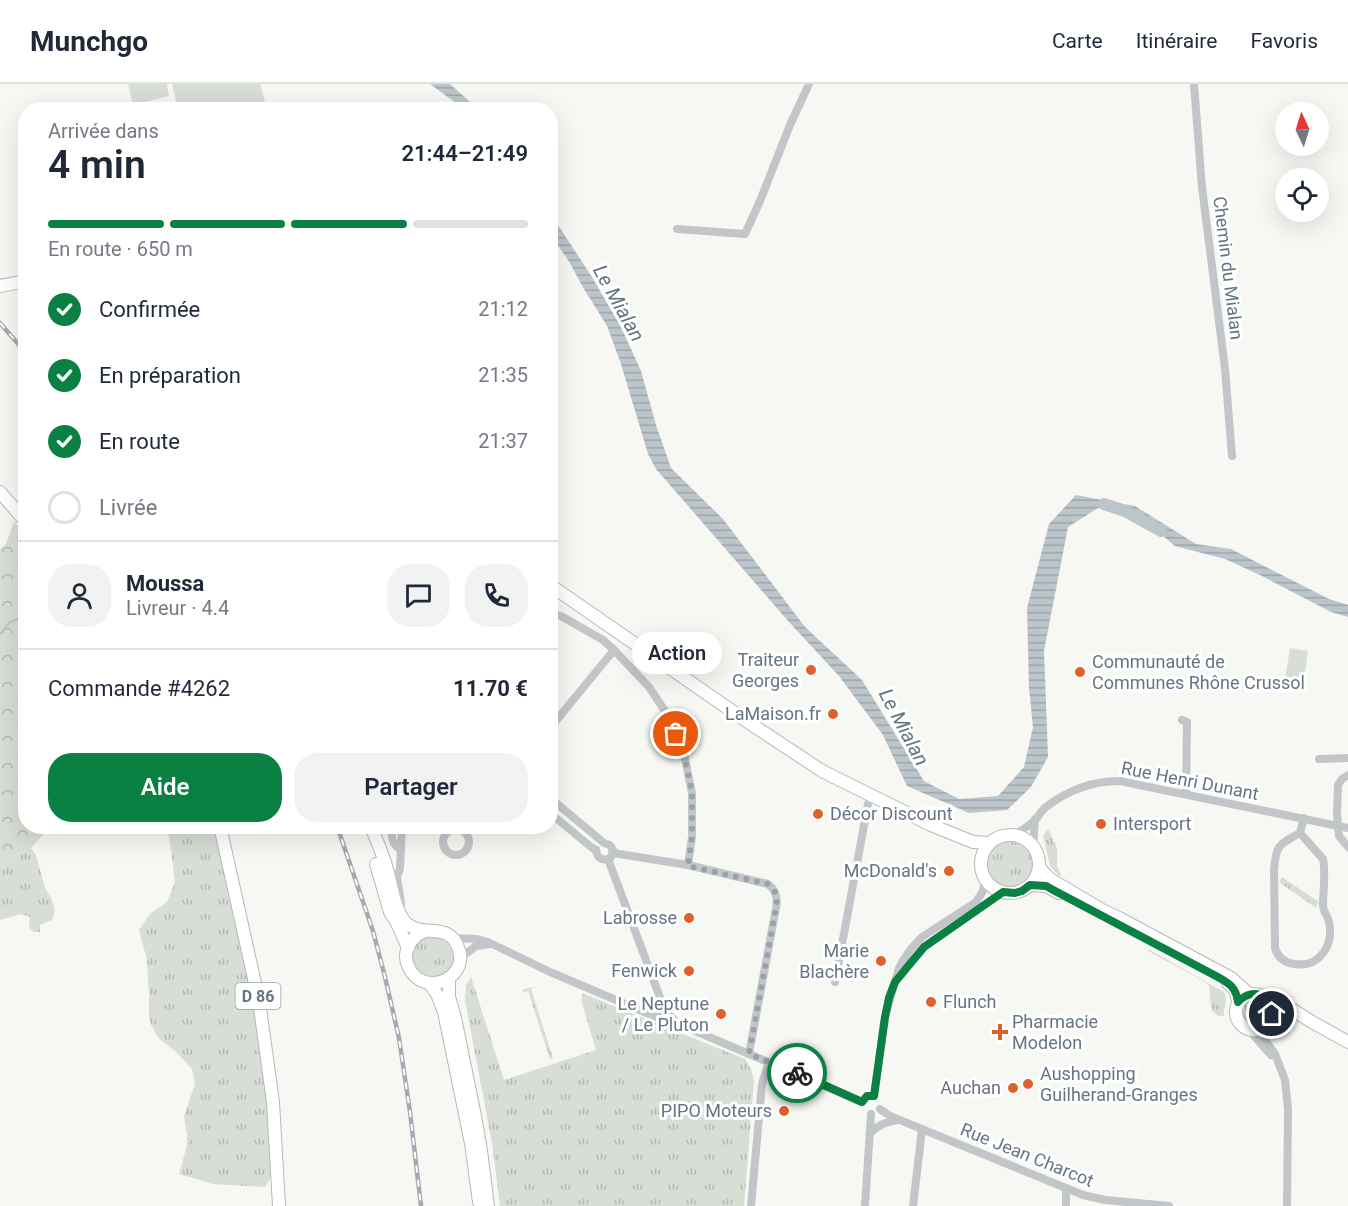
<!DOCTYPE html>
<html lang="fr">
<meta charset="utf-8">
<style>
body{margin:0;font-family:Roboto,sans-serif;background:#f2f2f3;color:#1f2937;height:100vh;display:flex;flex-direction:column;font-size:22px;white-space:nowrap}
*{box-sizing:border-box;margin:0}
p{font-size:20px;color:#747a83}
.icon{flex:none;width:33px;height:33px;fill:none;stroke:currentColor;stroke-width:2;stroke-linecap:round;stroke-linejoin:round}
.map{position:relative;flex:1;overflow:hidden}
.drawer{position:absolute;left:18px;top:18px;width:540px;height:732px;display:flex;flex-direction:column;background:#fff;border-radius:24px;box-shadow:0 6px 24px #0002}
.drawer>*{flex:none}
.needle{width:39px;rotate:356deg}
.controls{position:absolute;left:1275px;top:18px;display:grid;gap:12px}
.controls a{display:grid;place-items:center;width:54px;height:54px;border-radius:50%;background:#fff;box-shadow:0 6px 24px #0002;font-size:30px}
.pin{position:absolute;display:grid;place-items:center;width:51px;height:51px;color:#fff;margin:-26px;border:3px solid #fff;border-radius:50%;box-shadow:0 2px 6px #0007}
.courier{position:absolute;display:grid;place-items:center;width:60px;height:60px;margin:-30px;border:4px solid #0b8043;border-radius:50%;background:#fff;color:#222;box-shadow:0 2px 8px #0007}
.bubble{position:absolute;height:42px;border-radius:21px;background:#fff;box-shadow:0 6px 24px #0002;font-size:20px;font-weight:600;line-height:42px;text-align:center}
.head em{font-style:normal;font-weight:600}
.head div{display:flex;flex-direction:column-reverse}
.head{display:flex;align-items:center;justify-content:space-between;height:102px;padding:0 30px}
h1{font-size:39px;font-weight:600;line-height:45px}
.bar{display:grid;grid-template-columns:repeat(4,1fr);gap:9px 6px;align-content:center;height:72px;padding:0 30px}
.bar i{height:8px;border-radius:4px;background:#e0e1e3}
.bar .selected{background:#0b8043}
.bar p{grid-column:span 4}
.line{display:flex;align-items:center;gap:15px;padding:0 30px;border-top:2px solid #e0e1e3}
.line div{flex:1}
.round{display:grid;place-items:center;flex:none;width:63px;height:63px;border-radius:24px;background:#f2f2f3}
ol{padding:0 30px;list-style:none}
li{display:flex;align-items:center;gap:18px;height:66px}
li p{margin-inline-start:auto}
li .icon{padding:6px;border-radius:50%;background:#0b8043;color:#fff;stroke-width:4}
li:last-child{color:#747a83}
li i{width:33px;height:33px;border:3px solid #e0e1e3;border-radius:50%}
.action{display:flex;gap:12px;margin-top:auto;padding:12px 30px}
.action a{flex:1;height:69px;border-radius:24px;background:#0b8043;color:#fff;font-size:24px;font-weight:600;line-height:69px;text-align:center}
.action a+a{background:#f2f2f3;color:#1f2937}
header{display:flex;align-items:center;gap:36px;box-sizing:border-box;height:84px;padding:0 30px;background:#fff;border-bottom:2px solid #e0e1e3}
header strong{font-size:28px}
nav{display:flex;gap:33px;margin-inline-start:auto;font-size:21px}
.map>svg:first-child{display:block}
.grass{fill:url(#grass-tufts)}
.forest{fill:url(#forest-crowns)}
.green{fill:#d8ded5}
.water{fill:url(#water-rules)}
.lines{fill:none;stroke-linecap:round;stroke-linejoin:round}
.stream{stroke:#bcc6ca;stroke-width:2}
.river{stroke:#bcc6ca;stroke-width:12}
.primary-casing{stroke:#b5b9bd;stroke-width:14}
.street{stroke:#c2c6c9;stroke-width:8}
.primary{stroke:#fff;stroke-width:12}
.rail-casing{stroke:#a5aab0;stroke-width:4.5}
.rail{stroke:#fff;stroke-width:2;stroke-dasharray:7;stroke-linecap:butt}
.done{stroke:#99a2ab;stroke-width:6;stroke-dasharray:0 10.8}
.route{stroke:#0b8043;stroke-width:8}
.poi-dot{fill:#df602b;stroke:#fff;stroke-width:2}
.labels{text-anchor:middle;stroke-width:6;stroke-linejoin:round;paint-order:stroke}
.shield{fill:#fff;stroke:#949ea9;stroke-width:1.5}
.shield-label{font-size:16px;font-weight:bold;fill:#667584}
.street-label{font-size:18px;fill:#667584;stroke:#fff}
.poi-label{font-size:18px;fill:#667584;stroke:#fff;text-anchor:end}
.water-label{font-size:20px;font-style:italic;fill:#627680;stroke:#fff}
</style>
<header>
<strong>Munchgo</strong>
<nav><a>Carte</a><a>Itinéraire</a><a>Favoris</a></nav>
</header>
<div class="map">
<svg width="1348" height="1122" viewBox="0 0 1348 1122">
<defs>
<pattern id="grass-tufts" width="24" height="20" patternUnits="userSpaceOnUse" patternTransform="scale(1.5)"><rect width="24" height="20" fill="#d8ded5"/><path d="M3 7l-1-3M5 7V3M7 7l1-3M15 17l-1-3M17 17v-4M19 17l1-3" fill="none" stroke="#b3b9b2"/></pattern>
<pattern id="forest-crowns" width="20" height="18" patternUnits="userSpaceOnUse" patternTransform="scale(1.5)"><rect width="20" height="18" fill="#d8ded5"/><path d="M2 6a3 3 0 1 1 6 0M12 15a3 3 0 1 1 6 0" fill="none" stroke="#b3b9b2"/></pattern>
<pattern id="water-rules" width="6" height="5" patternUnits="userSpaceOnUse" patternTransform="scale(1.5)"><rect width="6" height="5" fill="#bcc6ca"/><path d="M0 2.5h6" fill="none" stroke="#9da5aa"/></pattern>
</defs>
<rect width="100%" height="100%" fill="#f7f7f4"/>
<!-- grass -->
<g class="grass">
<path d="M168 743H220L259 917 276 1085 265 1103 213 1100 179 1090 188 1058 184 1032 195 1000 192 985 175 967 158 954 149 936V911L147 876 139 846 150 830 167 818 175 798Z"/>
<path d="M1048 745 1057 764V782L1061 791 1060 792 1050 782 1043 752Z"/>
<circle cx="1010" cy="780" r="24"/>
<path d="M31 764 36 771 45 804 51 814 54 823 55 827 52 836 40 841V848H33L29 843 30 833 21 830 0 836V777Z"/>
<path d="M1282 793 1319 818 1316 824 1279 798Z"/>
<circle cx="433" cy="872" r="21"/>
<path d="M1139 862 1147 866H1150L1224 908C1229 915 1223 924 1224 932H1218L1213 928 1211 924 1209 902 1207 899Z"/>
<path d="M471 893 504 996 596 966 582 919V909L745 975 751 985 754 996 744 1122H500L492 1059 465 916 466 901Z"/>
<path d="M534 903H536L531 905 553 974 550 975 528 907 522 909 524 905Z"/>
<circle cx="1254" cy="928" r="12"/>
</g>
<!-- forest -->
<path class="forest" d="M14 438 26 449V742L50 743 31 764 0 777V465L6 460Z"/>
<!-- green -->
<g class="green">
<path d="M128 0H167L169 12 133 21Z"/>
<path d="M172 0H260L267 25H178Z"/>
<path d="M1290 564 1308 567 1303 603 1284 601Z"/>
</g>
<!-- water -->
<g class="water">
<path d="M430 0H450L478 25H464Z"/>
<path d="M550 129 592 193 621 243 641 287 656 341 671 384 723 435 805 543 862 596 924 697 959 715 998 712 1024 683 1033 643 1029 604 1027 524 1049 440 1076 411 1135 422 1196 460 1231 465 1329 515 1348 521V533L1331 528 1262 492 1225 475 1175 462 1144 436 1121 425 1098 424 1068 443 1044 567 1048 673 1031 703 1007 726 969 729 907 702 883 651 839 592 789 538 656 385 648 370 621 280 607 242 581 200 570 179 551 151Z"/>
</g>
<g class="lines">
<!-- stream -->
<path class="stream" d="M0 550 9 539 26 531"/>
<!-- river -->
<path class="river" d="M1104 420 1125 427 1161 447"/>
<!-- primary casing -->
<g class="primary-casing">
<g id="primary">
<path d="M0 202 26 197"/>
<path d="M0 408 26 438"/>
<path d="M550 501 745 636 822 687 931 741 973 758 989 759"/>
<path d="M220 742 259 917 273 1018 279 1122"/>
<path d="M371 742C376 755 382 768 386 782 391 798 394 825 405 838 422 856 450 835 459 866 468 896 423 913 409 884 401 869 410 853 425 847"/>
<circle cx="1010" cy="780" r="29"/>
<path d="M376 780 390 828 397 839 408 864"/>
<path d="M1039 782 1043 788 1050 795 1102 826 1119 834 1231 894 1249 910"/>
<path d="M1030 801 1046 802 1059 809"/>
<path d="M449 894V913L455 934 475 1032 481 1067 488 1122"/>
<path d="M429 899 437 910 444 928 471 1059 479 1118"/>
<path d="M1228 899 1236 907 1238 918"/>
<circle cx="1254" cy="928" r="18"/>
<path d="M1270 921 1293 926 1312 938 1348 958"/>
</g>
</g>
<!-- street -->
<g class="street">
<path d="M1194 0 1202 103 1225 285 1232 372"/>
<path d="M677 145 745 150 760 117 790 41 809 0"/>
<path d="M550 529 561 532 603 556 614 566 649 603 667 630 684 670 692 709V753L688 781"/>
<path d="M1182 636 1187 638 1186 710"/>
<path d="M550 644 614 566"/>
<path d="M1319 675 1348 674"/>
<path d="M1348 691 1342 695 1338 701 1337 730 1339 752 1348 763"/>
<path d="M550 714 604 759 610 761 613 766 611 773"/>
<path d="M550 729 591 763 596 766"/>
<path d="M393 742C390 753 392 760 401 766"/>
<circle cx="456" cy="758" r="13"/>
<path d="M1300 749 1323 775C1326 790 1323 806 1323 821 1323 828 1328 832 1329 838 1334 860 1320 884 1295 880 1285 879 1278 874 1275 864L1274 786C1276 761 1278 761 1300 749L1304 734"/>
<path d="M1014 751C1022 746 1031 741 1037 734 1040 730 1042 726 1046 723 1068 706 1093 697 1120 697L1348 744"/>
<path d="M1033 762 1035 735"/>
<path d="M596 766C597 773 601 777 608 775"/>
<path d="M613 769 688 781 768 800C776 806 778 814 776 824L749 970"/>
<path d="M608 775 664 924 674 936 681 941 862 1018"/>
<path d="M400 826 401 819 397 793 400 784 402 742"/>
<path d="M452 854 477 855 488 858 550 888 656 933 669 931"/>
<path d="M460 874 476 862 489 860"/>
<path d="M898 894 924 863 1003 808"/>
<path d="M835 898 868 720 872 711"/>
<path d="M1263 943 1265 956 1275 970 1285 996 1288 1025 1287 1122"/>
<path d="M1248 945 1271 971"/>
<path d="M874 1012 885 933 899 884 904 875 911 865 922 853 976 818 983 807 985 796"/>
<path d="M880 1025 890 1032 1083 1111 1105 1116 1169 1122"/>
<path d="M870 1049C878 1041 886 1038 898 1036"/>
<path d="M751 1122 762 1000 769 978"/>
<path d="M865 1122 871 1030"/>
<path d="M913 1122 922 1045"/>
<path d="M1066 1122V1105"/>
</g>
<!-- primary -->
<use href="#primary" class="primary"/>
<!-- rail casing -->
<g class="rail-casing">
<g id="rail">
<path d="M0 239 26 269"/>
<path d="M337 742 373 847 385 893 399 954 410 1028 421 1122"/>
</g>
</g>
<!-- rail -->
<use href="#rail" class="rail"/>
</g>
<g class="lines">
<!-- done -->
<path class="done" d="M676 650 684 670 692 709V753L688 782 768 800C776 806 778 814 776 824L749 970 797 989"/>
<!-- route -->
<path class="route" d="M797 989 862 1018 867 1012H874L885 933 889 914 895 898 924 863 1003 808 1015 809 1022 807 1030 801 1046 802 1055 807 1216 892C1229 899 1236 903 1238 918 1252 903 1271 910 1272 930"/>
</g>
<!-- markers -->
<g class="poi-dot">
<circle cx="811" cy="586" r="6"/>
<circle cx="1080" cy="588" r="6"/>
<circle cx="833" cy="630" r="6"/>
<circle cx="818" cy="730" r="6"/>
<circle cx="1101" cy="740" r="6"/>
<circle cx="949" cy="787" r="6"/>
<circle cx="689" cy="834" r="6"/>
<circle cx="881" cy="877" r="6"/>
<circle cx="689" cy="887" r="6"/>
<circle cx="931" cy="918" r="6"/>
<circle cx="721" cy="930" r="6"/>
<path d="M997 939h6v6h6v6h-6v6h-6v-6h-6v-6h6z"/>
<circle cx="1028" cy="1000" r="6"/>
<circle cx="1013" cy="1004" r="6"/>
<circle cx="784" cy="1027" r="6"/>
</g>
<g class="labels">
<!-- shield labels -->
<rect class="shield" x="235.5" y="899" width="45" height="26" rx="4.5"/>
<g class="shield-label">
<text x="258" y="918">D 86</text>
</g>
<!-- street labels -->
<g class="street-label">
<text transform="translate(1228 184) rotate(83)" y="6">Chemin du Mialan</text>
<text transform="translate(1190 697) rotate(11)" y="6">Rue Henri Dunant</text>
<text transform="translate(1027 1071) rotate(22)" y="6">Rue Jean Charcot</text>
</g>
<!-- poi labels -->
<g class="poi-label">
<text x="799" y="582">Traiteur<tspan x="799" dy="21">Georges</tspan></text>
<text x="1092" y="584" text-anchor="start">Communauté de<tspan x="1092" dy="21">Communes Rhône Crussol</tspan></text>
<text x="821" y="636">LaMaison.fr</text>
<text x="830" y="736" text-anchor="start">Décor Discount</text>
<text x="1113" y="746" text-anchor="start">Intersport</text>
<text x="937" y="793">McDonald's</text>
<text x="677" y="840">Labrosse</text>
<text x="869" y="873">Marie<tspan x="869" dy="21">Blachère</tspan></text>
<text x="677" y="893">Fenwick</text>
<text x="943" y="924" text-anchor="start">Flunch</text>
<text x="709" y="926">Le Neptune<tspan x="709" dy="21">/ Le Pluton</tspan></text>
<text x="1012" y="944" text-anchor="start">Pharmacie<tspan x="1012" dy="21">Modelon</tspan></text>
<text x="1040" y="996" text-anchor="start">Aushopping<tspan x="1040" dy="21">Guilherand-Granges</tspan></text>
<text x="1001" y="1010">Auchan</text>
<text x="772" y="1033">PIPO Moteurs</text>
</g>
<!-- water labels -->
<g class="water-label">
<text transform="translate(619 219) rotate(61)" y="7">Le Mialan</text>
<text transform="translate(904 643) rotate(62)" y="7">Le Mialan</text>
</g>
</g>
</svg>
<div class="controls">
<a><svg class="needle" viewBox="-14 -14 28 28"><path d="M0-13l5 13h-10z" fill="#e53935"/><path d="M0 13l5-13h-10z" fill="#747a83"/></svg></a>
<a><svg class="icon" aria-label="locate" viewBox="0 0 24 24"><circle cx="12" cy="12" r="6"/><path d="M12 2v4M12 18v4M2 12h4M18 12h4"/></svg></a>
</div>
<div class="pin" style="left:676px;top:650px;background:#ea580c"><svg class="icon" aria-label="bag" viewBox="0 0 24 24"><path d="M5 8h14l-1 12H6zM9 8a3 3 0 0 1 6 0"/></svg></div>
<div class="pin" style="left:1272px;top:930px;background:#1f2937"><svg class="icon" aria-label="home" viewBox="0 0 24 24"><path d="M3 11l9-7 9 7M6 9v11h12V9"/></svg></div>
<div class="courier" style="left:797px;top:989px"><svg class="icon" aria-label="bike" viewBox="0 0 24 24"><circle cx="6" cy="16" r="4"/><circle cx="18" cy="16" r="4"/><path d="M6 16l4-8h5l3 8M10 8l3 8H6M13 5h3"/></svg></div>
<div class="bubble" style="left:632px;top:548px;width:90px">Action</div>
<section class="drawer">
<div class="head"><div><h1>4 min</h1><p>Arrivée dans</p></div><em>21:44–21:49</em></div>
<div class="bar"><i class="selected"></i><i class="selected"></i><i class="selected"></i><i></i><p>En route · 650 m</p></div>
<ol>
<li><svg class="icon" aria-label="check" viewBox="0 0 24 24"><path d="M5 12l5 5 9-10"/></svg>Confirmée<p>21:12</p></li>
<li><svg class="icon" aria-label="check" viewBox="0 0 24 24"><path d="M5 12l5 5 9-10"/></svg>En préparation<p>21:35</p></li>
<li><svg class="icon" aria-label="check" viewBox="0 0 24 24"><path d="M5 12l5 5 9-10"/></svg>En route<p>21:37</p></li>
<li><i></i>Livrée</li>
</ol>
<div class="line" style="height:108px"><a class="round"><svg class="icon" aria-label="person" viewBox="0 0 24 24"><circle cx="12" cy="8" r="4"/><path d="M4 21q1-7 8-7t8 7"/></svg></a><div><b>Moussa</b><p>Livreur · 4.4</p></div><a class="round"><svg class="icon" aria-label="chat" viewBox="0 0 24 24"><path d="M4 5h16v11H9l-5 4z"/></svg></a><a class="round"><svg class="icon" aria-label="phone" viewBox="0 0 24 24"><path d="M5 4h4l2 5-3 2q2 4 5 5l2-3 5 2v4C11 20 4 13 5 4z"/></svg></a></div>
<div class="line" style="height:78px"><div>Commande #4262</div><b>11.70 €</b></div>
<div class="action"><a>Aide</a><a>Partager</a></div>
</section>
</div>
